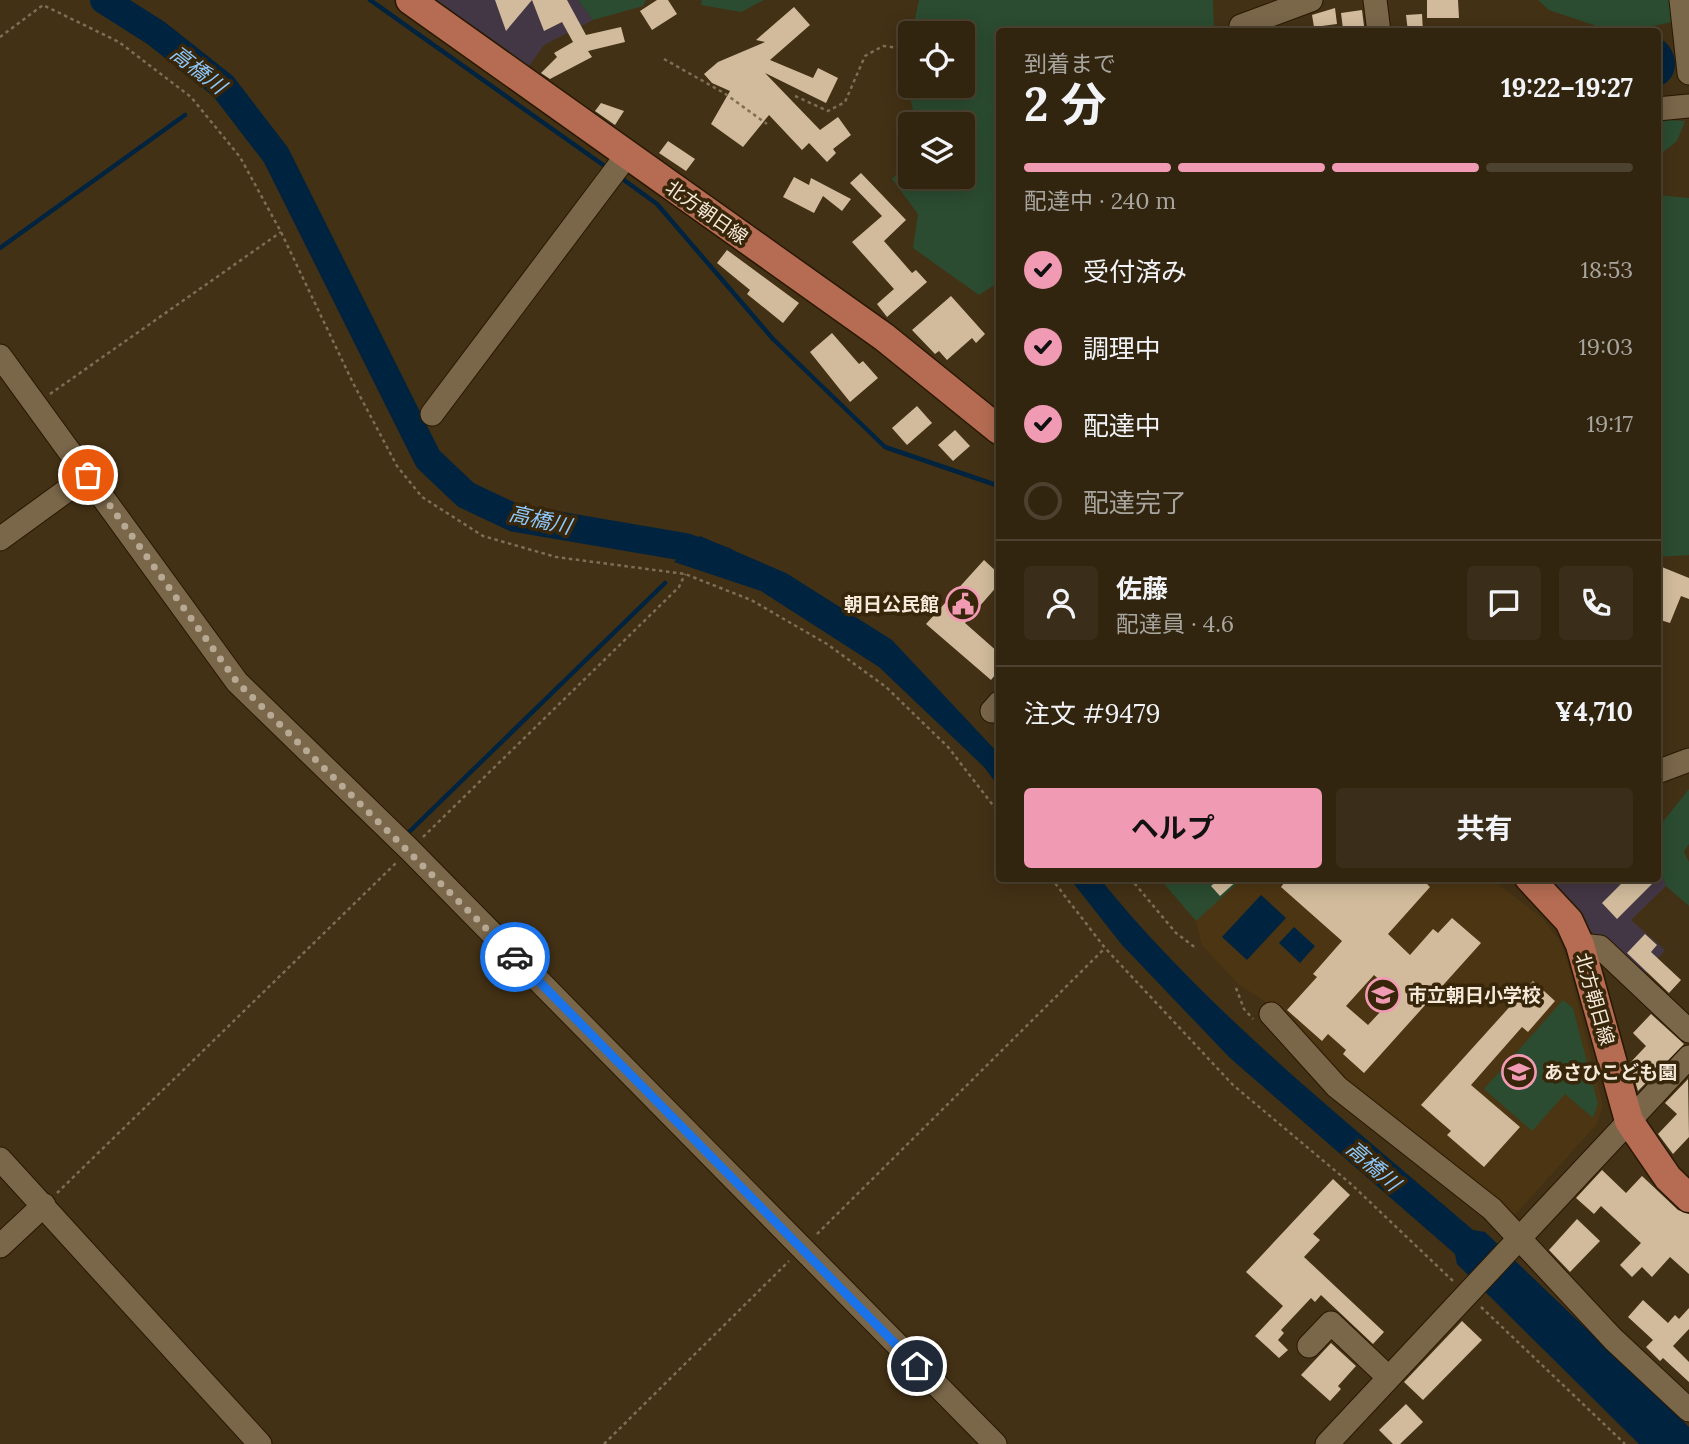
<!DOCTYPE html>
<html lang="ja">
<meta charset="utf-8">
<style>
body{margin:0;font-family:Lora,"Noto Sans JP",serif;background:#3a2d19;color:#f1f3f6;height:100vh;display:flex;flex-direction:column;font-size:26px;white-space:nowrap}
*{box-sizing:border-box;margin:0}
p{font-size:23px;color:#a8a59f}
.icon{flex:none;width:38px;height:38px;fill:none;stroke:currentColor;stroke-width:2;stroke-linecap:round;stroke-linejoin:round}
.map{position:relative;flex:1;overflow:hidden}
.panel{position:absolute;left:996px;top:28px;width:665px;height:854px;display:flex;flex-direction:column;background:#322510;border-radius:7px;box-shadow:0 4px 18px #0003,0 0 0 2px #4d4230}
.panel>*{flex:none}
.buttons{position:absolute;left:898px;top:21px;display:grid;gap:14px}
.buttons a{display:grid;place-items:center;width:77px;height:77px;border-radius:7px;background:#322510;box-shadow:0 4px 18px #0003,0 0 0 2px #4d4230;font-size:35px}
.pin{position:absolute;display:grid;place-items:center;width:60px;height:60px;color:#fff;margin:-30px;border:4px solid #fff;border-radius:50%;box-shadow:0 2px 7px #0007}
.courier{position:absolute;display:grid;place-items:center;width:70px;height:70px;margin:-35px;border:5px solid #1a73e8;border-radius:50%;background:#fff;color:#222;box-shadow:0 2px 9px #0007}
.head em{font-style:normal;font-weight:700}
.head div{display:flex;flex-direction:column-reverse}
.head{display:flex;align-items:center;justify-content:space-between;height:119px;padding:0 28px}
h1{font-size:46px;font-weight:700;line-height:52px}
.bar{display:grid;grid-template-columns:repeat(4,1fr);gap:10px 7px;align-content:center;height:84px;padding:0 28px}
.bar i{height:9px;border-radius:5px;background:#4d4230}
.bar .selected{background:#f19ab3}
.bar p{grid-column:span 4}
.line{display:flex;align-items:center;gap:18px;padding:0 28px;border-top:2px solid #4d4230}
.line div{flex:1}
.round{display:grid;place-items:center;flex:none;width:74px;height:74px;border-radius:7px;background:#3a2d19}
ol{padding:0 28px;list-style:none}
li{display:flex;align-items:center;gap:21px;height:77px}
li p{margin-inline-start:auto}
li .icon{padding:7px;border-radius:50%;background:#f19ab3;color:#111;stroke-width:4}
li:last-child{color:#a8a59f}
li i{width:38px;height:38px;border:4px solid #4d4230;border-radius:50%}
.cta{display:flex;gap:14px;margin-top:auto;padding:14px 28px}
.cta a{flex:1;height:80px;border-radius:7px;background:#f19ab3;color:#111;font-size:28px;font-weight:700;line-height:80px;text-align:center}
.cta a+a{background:#3a2d19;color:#f1f3f6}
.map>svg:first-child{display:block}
.commercial{fill:#443745}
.built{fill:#4c3512}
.green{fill:#2b4c30}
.water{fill:#00243f}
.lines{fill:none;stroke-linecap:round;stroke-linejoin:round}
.stream{stroke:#00243f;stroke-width:4.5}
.river{stroke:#00243f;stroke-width:28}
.building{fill:#d1bb9c;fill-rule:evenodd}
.minor-casing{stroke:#291800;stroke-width:25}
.major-casing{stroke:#291800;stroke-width:31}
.path{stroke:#7e6e56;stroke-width:2.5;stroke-dasharray:3.5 3.5;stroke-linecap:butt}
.minor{stroke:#7a6649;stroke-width:23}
.major{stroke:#b56c53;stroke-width:28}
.done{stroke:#b7a994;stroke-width:7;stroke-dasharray:0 12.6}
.route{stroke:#1a73e8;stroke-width:9}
.labels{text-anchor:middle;stroke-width:7;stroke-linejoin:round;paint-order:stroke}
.street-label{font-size:19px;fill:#f5e9d9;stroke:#38260a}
.poi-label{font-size:19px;font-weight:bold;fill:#f5e9d9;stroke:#38260a;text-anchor:start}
.water-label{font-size:21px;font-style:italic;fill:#8dc9fd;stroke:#38260a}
</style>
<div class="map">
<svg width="1689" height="1444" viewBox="0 0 1689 1444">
<rect width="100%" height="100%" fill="#433115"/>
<!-- commercial -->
<g class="commercial">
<path d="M437 0H578L593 20 544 45 525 72 435 3Z"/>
<path d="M1657 861 1666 886 1631 920 1665 950 1641 978 1585 926 1543 879 1657 878Z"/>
</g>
<!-- built -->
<path class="built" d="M1160 879H1492L1543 919 1559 940 1568 964 1603 1105 1597 1124 1515 1215 1339 1083 1273 1007 1238 984 1202 945 1196 921Z"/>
<!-- green -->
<g class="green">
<path d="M578 0H646L643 6 593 20Z"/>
<path d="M702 0H764L741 12 701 5Z"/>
<path d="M919 0H1213L1214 31 999 32V282L979 295 913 248 918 214 892 179 910 160V177H962V124H916L902 59 910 37V86H962V33H912Z"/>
<path d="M1538 0H1689L1687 19 1629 31H1611L1549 10Z"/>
<path d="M1657 119 1685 121 1677 141 1657 157Z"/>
<path d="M1657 195 1689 198V555L1657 557Z"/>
<path d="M1689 789V844L1684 852 1689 862V906L1666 886 1657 861V835L1661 824Z"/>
<path d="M1160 879H1242L1196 921Z"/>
<path d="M1563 1000 1573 1008 1598 1104 1593 1118 1565 1094 1532 1131 1484 1089Z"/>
</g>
<!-- water -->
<g class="water">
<path d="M1657 37C1679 46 1683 80 1657 87Z"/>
<path d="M700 536 786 573 892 640 999 754V787L984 767 879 667 761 591 674 562Z"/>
<path d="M1070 879H1100C1208 1012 1344 1119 1473 1230L1485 1232 1689 1427V1444H1639L1457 1264 1455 1254 1230 1058 1122 945Z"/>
<path d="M1261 895 1286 918 1247 960 1222 937Z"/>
<path d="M1294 927 1315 946 1300 963 1279 943Z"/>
</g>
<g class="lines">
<!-- stream -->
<g class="stream">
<path d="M370 0 606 167"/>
<path d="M624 180 657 204 773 339 885 447 999 486"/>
<path d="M0 248 185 115"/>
<path d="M407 834 665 583"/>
</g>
<!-- river -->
<path class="river" d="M104 0 156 33 223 86 276 155 428 459 466 495 515 518 685 547 724 561"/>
</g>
<!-- building -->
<g class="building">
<path d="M495 0H567L586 35 621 27 625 42 588 51 592 57 550 79 541 73 557 57 554 53 573 42 562 22 544 31 532 0 506 31Z"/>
<path d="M657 0H668L677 14 652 30 640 11Z"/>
<path d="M1427 0H1458L1459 18H1427Z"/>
<path d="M794 7 810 25 770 60 813 78 818 68 838 78 826 103 765 73 820 130 838 117 851 135 833 149 836 153 827 162 809 143 802 150 769 115 743 147 711 124 730 91 712 83 704 74 718 62 765 42 756 40Z"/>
<path d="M1335 8 1337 24 1314 27 1312 15Z"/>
<path d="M1362 10 1364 26 1343 29 1341 13Z"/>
<path d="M1422 14 1423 32H1408L1406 15Z"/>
<path d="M601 103 624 111 615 125 595 111Z"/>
<path d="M668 141 695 159 686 171 659 153Z"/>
<path d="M861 173 906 220 884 241 912 273 916 270 927 282 887 317 877 304 894 289 852 242 882 216 850 183Z"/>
<path d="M794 177 809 185 811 178 851 199 842 211 823 196 814 213 783 197Z"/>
<path d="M727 250 799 303 783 323 747 294 750 290 717 263Z"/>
<path d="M951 296 985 334 976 343 972 338 947 360 939 351 935 354 912 330Z"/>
<path d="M832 333 859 364 863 361 878 378 850 402 810 352Z"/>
<path d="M917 406 932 423 907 445 892 428Z"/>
<path d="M955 430 970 446 953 461 938 445Z"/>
<path d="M984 560 999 574V584L965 623 999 653V670L991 680 926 624Z"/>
<path d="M1657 565 1689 578V599L1681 596 1670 623 1657 619Z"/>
<path d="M1220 878H1240L1220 896 1211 886Z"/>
<path d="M1288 878H1421L1430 887 1388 934 1410 955 1433 929 1438 933 1452 918 1481 943 1364 1073 1343 1054 1346 1050 1328 1034 1322 1041 1287 1010 1317 977 1313 974 1342 941 1281 887ZM1374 975 1396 995 1368 1025 1346 1006Z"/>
<path d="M1627 878H1658L1617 919 1602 903Z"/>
<path d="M1645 934 1657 945 1651 952 1681 980 1669 993 1627 953Z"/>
<path d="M1533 981 1555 1001 1528 1032 1522 1027 1471 1085 1520 1127 1484 1167 1447 1135 1451 1131 1421 1105Z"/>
<path d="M1651 1014 1684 1044 1638 1091 1630 1063 1646 1046 1633 1033Z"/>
<path d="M1688 1079 1689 1137 1673 1154 1658 1134 1677 1114 1665 1103Z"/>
<path d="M1602 1170 1626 1193 1642 1176 1678 1210 1689 1214V1274L1670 1257 1652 1277 1642 1267 1632 1277 1620 1265 1641 1243 1601 1206 1594 1214 1576 1198Z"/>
<path d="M1333 1179 1350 1195 1313 1234 1320 1240 1304 1257 1384 1332 1373 1344 1321 1295 1315 1302 1311 1298 1281 1330 1284 1333 1278 1340 1288 1350 1279 1358 1255 1336 1283 1306 1246 1272Z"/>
<path d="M1577 1219 1600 1241 1570 1272 1549 1250Z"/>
<path d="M1643 1300 1668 1323 1675 1315 1679 1319 1689 1308V1329L1673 1346 1689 1362V1382L1663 1358 1660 1361 1646 1347 1653 1340 1628 1317Z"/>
<path d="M1462 1321 1482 1340 1423 1400 1404 1382Z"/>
<path d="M1331 1343 1356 1366 1338 1386 1341 1389 1330 1401 1301 1375Z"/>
<path d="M1406 1404 1423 1422 1400 1444H1393L1379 1430Z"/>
</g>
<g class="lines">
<!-- minor casing -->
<g class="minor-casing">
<g id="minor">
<path d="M1375 0 1379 32"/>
<path d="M1681 0 1689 73"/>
<path d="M1241 26 1311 0"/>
<path d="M1657 109 1689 106"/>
<path d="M0 356 237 682 410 850 995 1444"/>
<path d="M432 414 627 155"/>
<path d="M0 539 88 475"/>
<path d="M992 711 999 703"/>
<path d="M1657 772 1689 760"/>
<path d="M1580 945 1600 947 1689 1031"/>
<path d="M1271 1014 1337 1087 1492 1209 1613 1339 1689 1410"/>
<path d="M0 1159 260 1444"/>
<path d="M0 1246 44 1205"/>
<path d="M1309 1346 1331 1323 1388 1377"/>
<path d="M1327 1444 1689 1057"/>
</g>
</g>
<!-- major casing -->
<g class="major-casing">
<g id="major">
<path d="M410 0 884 337 999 430"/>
<path d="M1529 878 1569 921 1580 945 1629 1121 1668 1178 1689 1198"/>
</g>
</g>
<!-- path -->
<g class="path">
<path d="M0 37 43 5 119 42 191 97 240 157 281 232 353 383 397 466 422 497 483 536 556 557 685 574 751 600 827 644 886 687 948 747 999 813"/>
<path d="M664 59 724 93 767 124"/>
<path d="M795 96 828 111 845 102 865 56 883 46 910 49"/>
<path d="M50 394 281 232"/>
<path d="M423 837 679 587 685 574"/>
<path d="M1051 878 1105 948 1233 1085 1351 1184 1453 1281"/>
<path d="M1130 878 1176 933 1197 949"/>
<path d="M1236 988 1244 1009 1253 1019"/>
<path d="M57 1193 396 863"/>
<path d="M817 1234 1105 948"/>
<path d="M1481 1307 1625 1444"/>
<path d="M604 1444 789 1261"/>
</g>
<!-- minor -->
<use href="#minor" class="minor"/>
<!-- major -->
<use href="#major" class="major"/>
</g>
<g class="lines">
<!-- done -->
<path class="done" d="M88 475 237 682 515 957"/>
<!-- route -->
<path class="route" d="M515 957 917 1366"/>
</g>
<!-- icons -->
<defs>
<g id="civic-ring" transform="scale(1.75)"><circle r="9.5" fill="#38260a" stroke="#f19ab3" stroke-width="1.5"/><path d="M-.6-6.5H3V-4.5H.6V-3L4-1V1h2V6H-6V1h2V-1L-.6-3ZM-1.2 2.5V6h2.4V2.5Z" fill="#f19ab3"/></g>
<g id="school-ring" transform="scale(1.75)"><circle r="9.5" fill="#38260a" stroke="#f19ab3" stroke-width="1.5"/><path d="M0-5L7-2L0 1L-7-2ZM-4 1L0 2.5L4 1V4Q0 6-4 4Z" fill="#f19ab3"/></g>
</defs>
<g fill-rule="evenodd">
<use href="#civic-ring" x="963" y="604"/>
<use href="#school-ring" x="1383" y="995"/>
<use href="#school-ring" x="1519" y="1072"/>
</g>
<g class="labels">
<!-- street labels -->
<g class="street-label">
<text transform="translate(707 212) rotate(35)" y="7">北方朝日線</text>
<text transform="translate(1595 999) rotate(74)" y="7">北方朝日線</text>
</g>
<!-- poi labels -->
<g class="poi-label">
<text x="939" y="611" text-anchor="end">朝日公民館</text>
<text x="1408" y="1002">市立朝日小学校</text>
<text x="1544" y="1079">あさひこども園</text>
</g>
<!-- water labels -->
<g class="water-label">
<text transform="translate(198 70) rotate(38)" y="7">高橋川</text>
<text transform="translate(540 520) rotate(13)" y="7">高橋川</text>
<text transform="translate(1373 1166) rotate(41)" y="7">高橋川</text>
</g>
</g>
</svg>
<div class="buttons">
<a><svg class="icon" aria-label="locate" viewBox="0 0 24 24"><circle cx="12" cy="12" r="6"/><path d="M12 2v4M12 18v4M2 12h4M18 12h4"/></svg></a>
<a><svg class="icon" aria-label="layers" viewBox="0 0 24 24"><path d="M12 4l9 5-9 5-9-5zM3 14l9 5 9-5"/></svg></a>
</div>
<div class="pin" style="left:88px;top:475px;background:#ea580c"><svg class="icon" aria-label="bag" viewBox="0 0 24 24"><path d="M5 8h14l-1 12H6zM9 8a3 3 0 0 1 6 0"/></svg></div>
<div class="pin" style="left:917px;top:1366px;background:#1f2937"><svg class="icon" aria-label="home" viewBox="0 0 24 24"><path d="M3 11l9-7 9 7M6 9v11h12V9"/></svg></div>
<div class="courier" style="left:515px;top:957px"><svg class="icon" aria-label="car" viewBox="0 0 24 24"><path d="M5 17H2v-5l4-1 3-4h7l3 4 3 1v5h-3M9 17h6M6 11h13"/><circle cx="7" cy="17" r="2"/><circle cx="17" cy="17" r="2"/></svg></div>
<section class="panel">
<div class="head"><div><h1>2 分</h1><p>到着まで</p></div><em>19:22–19:27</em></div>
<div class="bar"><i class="selected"></i><i class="selected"></i><i class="selected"></i><i></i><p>配達中 · 240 m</p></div>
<ol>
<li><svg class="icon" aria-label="check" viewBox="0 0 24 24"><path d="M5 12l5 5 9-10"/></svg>受付済み<p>18:53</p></li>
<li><svg class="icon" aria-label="check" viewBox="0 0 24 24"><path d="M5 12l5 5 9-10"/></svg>調理中<p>19:03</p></li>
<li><svg class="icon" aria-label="check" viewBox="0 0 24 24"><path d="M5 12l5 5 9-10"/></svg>配達中<p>19:17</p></li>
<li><i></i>配達完了</li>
</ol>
<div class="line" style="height:126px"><a class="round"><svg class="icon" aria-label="person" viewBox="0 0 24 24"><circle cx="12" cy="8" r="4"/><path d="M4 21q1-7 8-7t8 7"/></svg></a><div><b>佐藤</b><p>配達員 · 4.6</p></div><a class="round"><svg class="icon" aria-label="chat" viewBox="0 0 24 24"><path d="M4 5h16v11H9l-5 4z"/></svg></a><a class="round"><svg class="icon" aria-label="phone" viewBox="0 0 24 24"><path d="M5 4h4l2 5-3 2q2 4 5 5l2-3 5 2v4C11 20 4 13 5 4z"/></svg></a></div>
<div class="line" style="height:91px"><div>注文 #9479</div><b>¥4,710</b></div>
<div class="cta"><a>ヘルプ</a><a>共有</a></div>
</section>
</div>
